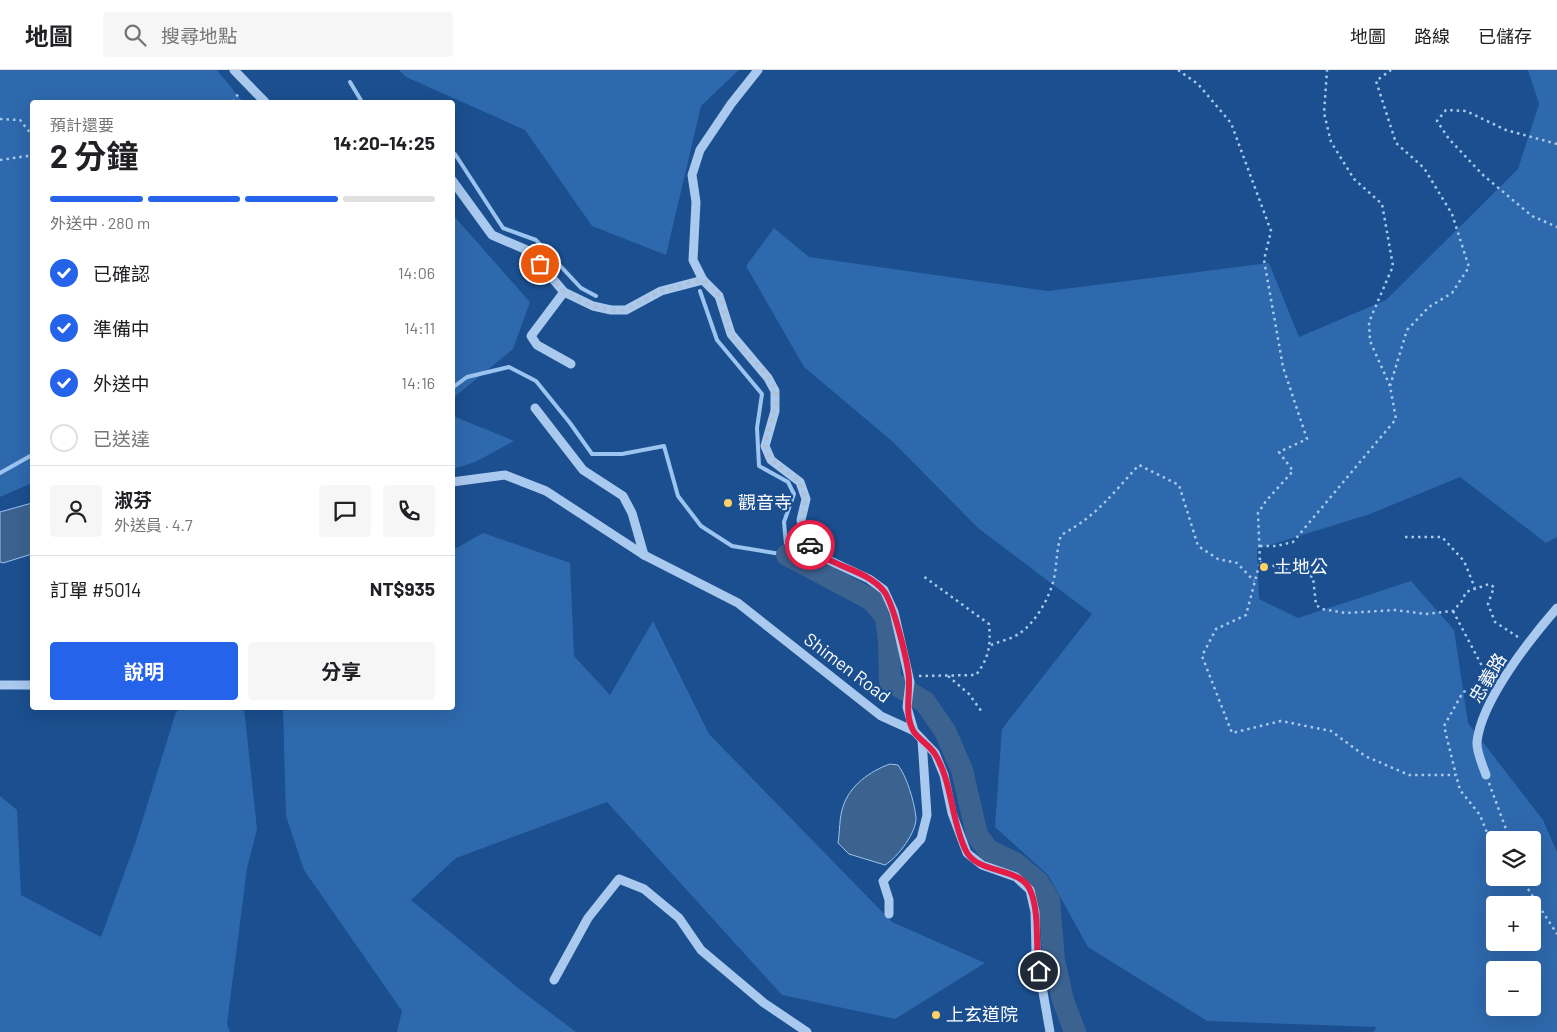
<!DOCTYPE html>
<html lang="zh-TW">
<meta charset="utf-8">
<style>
body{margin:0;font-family:Barlow,"Noto Sans TC",sans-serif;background:#f6f6f6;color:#202124;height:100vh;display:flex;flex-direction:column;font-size:19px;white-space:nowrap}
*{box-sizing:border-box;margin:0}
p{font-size:16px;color:#757577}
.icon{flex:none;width:28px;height:28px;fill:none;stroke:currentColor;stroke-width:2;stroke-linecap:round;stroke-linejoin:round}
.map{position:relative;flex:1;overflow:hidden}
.side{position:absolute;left:30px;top:30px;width:425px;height:610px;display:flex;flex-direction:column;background:#fff;border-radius:5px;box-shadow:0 5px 20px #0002}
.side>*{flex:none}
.buttons{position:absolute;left:1486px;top:761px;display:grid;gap:10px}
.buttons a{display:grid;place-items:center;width:55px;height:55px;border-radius:5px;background:#fff;box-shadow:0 5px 20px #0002;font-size:25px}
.pin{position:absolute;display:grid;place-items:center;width:42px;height:42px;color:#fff;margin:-21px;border:2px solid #fff;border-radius:50%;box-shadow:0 1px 5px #0007}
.courier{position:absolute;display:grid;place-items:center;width:50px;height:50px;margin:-25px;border:4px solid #e11d48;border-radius:50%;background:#fff;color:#222;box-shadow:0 1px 6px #0007}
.headline em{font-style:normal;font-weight:700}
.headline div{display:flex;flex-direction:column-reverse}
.headline{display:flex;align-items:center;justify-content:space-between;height:85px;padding:0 20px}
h1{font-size:32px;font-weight:700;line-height:38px}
.bar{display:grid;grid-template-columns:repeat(4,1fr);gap:8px 5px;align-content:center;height:60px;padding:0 20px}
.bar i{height:6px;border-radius:4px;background:#e0e0e0}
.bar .selected{background:#2563eb}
.bar p{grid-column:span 4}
.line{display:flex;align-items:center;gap:12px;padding:0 20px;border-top:1px solid #e0e0e0}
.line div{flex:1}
.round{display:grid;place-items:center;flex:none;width:52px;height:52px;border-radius:5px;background:#f6f6f6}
ol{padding:0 20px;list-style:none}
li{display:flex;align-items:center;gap:15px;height:55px}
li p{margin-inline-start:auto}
li .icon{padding:5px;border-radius:50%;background:#2563eb;color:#fff;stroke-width:4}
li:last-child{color:#757577}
li i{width:28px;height:28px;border:2px solid #e0e0e0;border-radius:50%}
.cta{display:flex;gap:10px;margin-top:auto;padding:10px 20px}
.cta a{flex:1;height:58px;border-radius:5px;background:#2563eb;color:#fff;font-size:20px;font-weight:700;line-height:58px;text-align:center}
.cta a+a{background:#f6f6f6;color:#202124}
header{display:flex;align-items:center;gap:30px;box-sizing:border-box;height:70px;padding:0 25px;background:#fff;border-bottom:1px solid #e0e0e0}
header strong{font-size:24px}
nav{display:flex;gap:28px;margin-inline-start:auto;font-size:18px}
.search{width:350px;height:45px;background:#f6f6f6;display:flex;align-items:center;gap:12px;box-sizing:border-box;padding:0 18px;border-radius:5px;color:#757577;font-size:19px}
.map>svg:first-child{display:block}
.green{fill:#2e69ad;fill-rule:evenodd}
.water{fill:#3c6290;stroke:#9cc4f0}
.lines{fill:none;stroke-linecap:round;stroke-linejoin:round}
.stream{stroke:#9cc4f0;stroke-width:4}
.river{stroke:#3c6290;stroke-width:22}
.path{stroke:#a9c9ee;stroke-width:2.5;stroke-dasharray:2.5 4;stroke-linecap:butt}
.minor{stroke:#a9c9ee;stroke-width:9}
.done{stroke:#afc1d8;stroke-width:5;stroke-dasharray:0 9}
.route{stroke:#e11d48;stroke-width:6}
.poi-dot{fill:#ffd166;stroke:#1b4f8f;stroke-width:2}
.labels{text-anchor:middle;stroke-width:4.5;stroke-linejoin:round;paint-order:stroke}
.poi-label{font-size:18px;fill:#fff;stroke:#1b4f8f;text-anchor:start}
.street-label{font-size:18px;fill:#fff;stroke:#1b4f8f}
</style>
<header>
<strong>地圖</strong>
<div class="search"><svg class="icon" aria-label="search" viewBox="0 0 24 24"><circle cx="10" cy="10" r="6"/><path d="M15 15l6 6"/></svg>搜尋地點</div>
<nav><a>地圖</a><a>路線</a><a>已儲存</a></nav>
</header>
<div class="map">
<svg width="1557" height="962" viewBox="0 0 1557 962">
<rect width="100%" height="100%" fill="#1b4f8f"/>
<!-- green -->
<g class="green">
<path d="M0 0H217L243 32H32V413L0 427Z"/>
<path d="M399 0H739L701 36 666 185 592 156 525 60 406 7Z"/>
<path d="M1528 0H1557V467L1546 473 1460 407 1370 444 1257 479 1259 529 1298 548 1411 511 1454 560 1468 653 1543 750 1557 782V962H1373L1377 957 1207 951 1088 877 1048 805 995 757 1002 659 1092 544 978 458 892 371 804 297 746 196 774 158 809 187 1048 221 1269 193 1299 267 1386 230 1518 99 1539 34ZM1495 770H1532V808H1495ZM1495 835H1532V872H1495ZM1495 900H1532V938H1495Z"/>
<path d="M453 145 530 232 513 279 453 328Z"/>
<path d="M452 346H453L514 371 475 392 453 399Z"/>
<path d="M483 463 570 493 574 586 610 625 653 551 709 664 892 852 985 893 895 949 782 925 607 732 456 788 411 830 523 922 576 962H397L402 941 304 800 286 746 283 638H452L453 480Z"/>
<path d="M182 638H244L257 759 247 798 227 954 230 962H0V726L17 740 21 825 101 867 136 771 176 642Z"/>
</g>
<!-- water -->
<g class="water">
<path d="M32 433V484L3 493 0 492V442Z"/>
<path d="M890 694 898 695C907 707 914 731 916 747 917 762 898 787 885 795L849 784 838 773C840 761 839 748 843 737 849 716 870 701 890 694Z"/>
</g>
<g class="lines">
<!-- stream -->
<g class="stream">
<path d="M350 12 362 32"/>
<path d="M452 84H455L503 158 536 170 581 218 596 226"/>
<path d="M452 318 467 307 509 297 536 311 570 353 592 384H622L664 376 678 426 701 456 732 476 787 485 784 452 794 424 788 412 759 396 757 358 762 324 717 270 700 221"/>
<path d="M0 403 32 385"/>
</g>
<!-- river -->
<path class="river" d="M787 485 872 530 886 547 889 572 890 611 925 632 945 661 962 700 977 765 988 780 1015 793 1038 812 1049 830 1054 891 1063 930 1075 962"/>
<!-- path -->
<g class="path">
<path d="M1178 0 1198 14 1231 53 1271 161 1264 190 1283 297 1307 369 1279 382 1293 401 1266 431 1258 443 1260 492 1246 545 1216 559 1202 586 1232 663 1281 651 1331 661 1365 686 1409 705H1456L1460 720 1480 745 1495 783"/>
<path d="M233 32 240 21"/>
<path d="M0 49 20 50 32 65"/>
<path d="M1557 74 1506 60 1466 41 1446 40 1437 51 1449 69 1483 105 1532 146 1557 157"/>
<path d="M0 90 27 86 32 87"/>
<path d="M1390 316 1407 260 1429 237 1452 223 1469 197 1452 144 1424 98 1396 73 1376 11 1391 0"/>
<path d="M1405 467H1442L1464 491 1475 518"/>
<path d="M1260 476H1276L1293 472 1396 349 1390 316 1370 271 1369 252 1393 196 1382 134 1354 109 1331 72 1324 43 1327 0"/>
<path d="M1260 492 1313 507 1316 535 1322 539 1346 543 1395 540 1426 544 1453 541 1462 531 1466 522 1489 514 1494 517 1488 534 1495 552 1521 569"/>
<path d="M1453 541 1482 596 1480 616 1463 622 1444 656 1456 705"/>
<path d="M991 575C1000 571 1012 569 1020 563 1037 551 1052 524 1055 503 1057 489 1057 478 1061 465 1098 445 1111 425 1139 395L1179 415 1198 476 1218 489 1237 493 1254 511"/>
<path d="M919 606 976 605C989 588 991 575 989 554L923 506"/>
<path d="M948 606 969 624 982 642"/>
<path d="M1489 713 1510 770"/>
<path d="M1521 808 1557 864"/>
</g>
<!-- minor -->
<g class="minor">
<path d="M234 0 265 32"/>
<path d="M452 110 492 165 529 181 564 222 593 236 611 240H626L661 221 703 210 719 226 731 264 768 308 775 321V341L765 376 771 390 800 412 806 429 801 450 807 472 822 487 869 509 884 520 894 542 910 612 907 637 914 661"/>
<path d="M703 210 693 190 696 132 692 105 700 80 731 34 758 0"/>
<path d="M564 222 531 266 537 275 571 294"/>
<path d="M535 338 583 400 623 426 632 443 644 485"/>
<path d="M452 412 505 405 546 421 644 485 738 533 881 646 914 661 935 683 944 705 952 743 967 783 982 795 1016 807 1030 820 1035 842 1036 882 1050 962"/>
<path d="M0 615H32"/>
<path d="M1486 705C1483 696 1476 681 1477 672 1481 631 1530 569 1557 538"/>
<path d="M889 844V830L883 811 921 769 927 745 922 670"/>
<path d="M554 910 588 848 619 809 644 819 679 848 701 880 764 933 807 962"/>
</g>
</g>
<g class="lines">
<!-- done -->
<path class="done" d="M540 194 564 222 593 236 611 240H626L661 221 703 210C708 215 716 220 719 226 725 237 726 251 731 263 741 284 767 297 775 320 781 339 762 367 766 379 773 399 797 402 803 420 810 438 793 458 810 475"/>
<!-- route -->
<path class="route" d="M810 475C814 479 818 484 824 487 842 498 869 503 883 520 893 531 910 598 909 614 909 630 905 647 914 662 920 670 930 676 935 684 952 711 951 751 966 781 978 805 1022 796 1031 822 1040 846 1035 876 1039 901"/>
</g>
<!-- markers -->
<g class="poi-dot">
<circle cx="728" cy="433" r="5"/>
<circle cx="1264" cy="497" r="5"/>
<circle cx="936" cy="945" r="5"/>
</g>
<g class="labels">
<!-- poi labels -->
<g class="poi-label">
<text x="738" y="439">觀音寺</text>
<text x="1274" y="503">土地公</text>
<text x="946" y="951">上玄道院</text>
</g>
<!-- street labels -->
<g class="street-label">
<text transform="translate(847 598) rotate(37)" y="6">Shimen Road</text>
<text transform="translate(1488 608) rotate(-59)" y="6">忠義路</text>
</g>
</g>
</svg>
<div class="buttons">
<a><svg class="icon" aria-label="layers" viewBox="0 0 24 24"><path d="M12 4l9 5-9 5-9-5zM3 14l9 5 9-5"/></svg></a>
<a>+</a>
<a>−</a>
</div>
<div class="pin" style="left:540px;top:194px;background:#ea580c"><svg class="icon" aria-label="bag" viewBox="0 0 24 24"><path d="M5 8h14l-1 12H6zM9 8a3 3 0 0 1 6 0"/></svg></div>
<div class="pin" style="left:1039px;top:901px;background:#1f2937"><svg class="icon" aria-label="home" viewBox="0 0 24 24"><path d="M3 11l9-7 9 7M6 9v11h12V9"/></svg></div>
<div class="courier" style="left:810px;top:475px"><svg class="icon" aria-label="car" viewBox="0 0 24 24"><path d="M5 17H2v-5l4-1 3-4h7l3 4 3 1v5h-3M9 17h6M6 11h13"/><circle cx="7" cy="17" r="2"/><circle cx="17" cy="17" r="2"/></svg></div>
<section class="side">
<div class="headline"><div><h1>2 分鐘</h1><p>預計還要</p></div><em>14:20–14:25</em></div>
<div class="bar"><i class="selected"></i><i class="selected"></i><i class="selected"></i><i></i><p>外送中 · 280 m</p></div>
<ol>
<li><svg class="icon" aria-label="check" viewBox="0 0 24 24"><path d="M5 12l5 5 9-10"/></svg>已確認<p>14:06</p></li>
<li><svg class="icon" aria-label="check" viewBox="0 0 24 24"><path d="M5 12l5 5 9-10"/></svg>準備中<p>14:11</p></li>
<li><svg class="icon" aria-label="check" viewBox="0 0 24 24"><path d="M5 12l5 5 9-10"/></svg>外送中<p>14:16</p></li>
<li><i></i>已送達</li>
</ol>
<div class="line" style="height:90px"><a class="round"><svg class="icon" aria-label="person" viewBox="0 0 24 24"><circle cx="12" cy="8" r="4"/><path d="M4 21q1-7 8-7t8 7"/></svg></a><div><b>淑芬</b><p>外送員 · 4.7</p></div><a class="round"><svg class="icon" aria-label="chat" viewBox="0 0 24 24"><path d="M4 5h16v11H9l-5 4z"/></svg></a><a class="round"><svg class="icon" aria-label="phone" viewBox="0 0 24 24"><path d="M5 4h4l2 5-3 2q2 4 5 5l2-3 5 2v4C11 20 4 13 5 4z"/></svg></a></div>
<div class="line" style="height:65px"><div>訂單 #5014</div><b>NT$935</b></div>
<div class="cta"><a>說明</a><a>分享</a></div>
</section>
</div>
